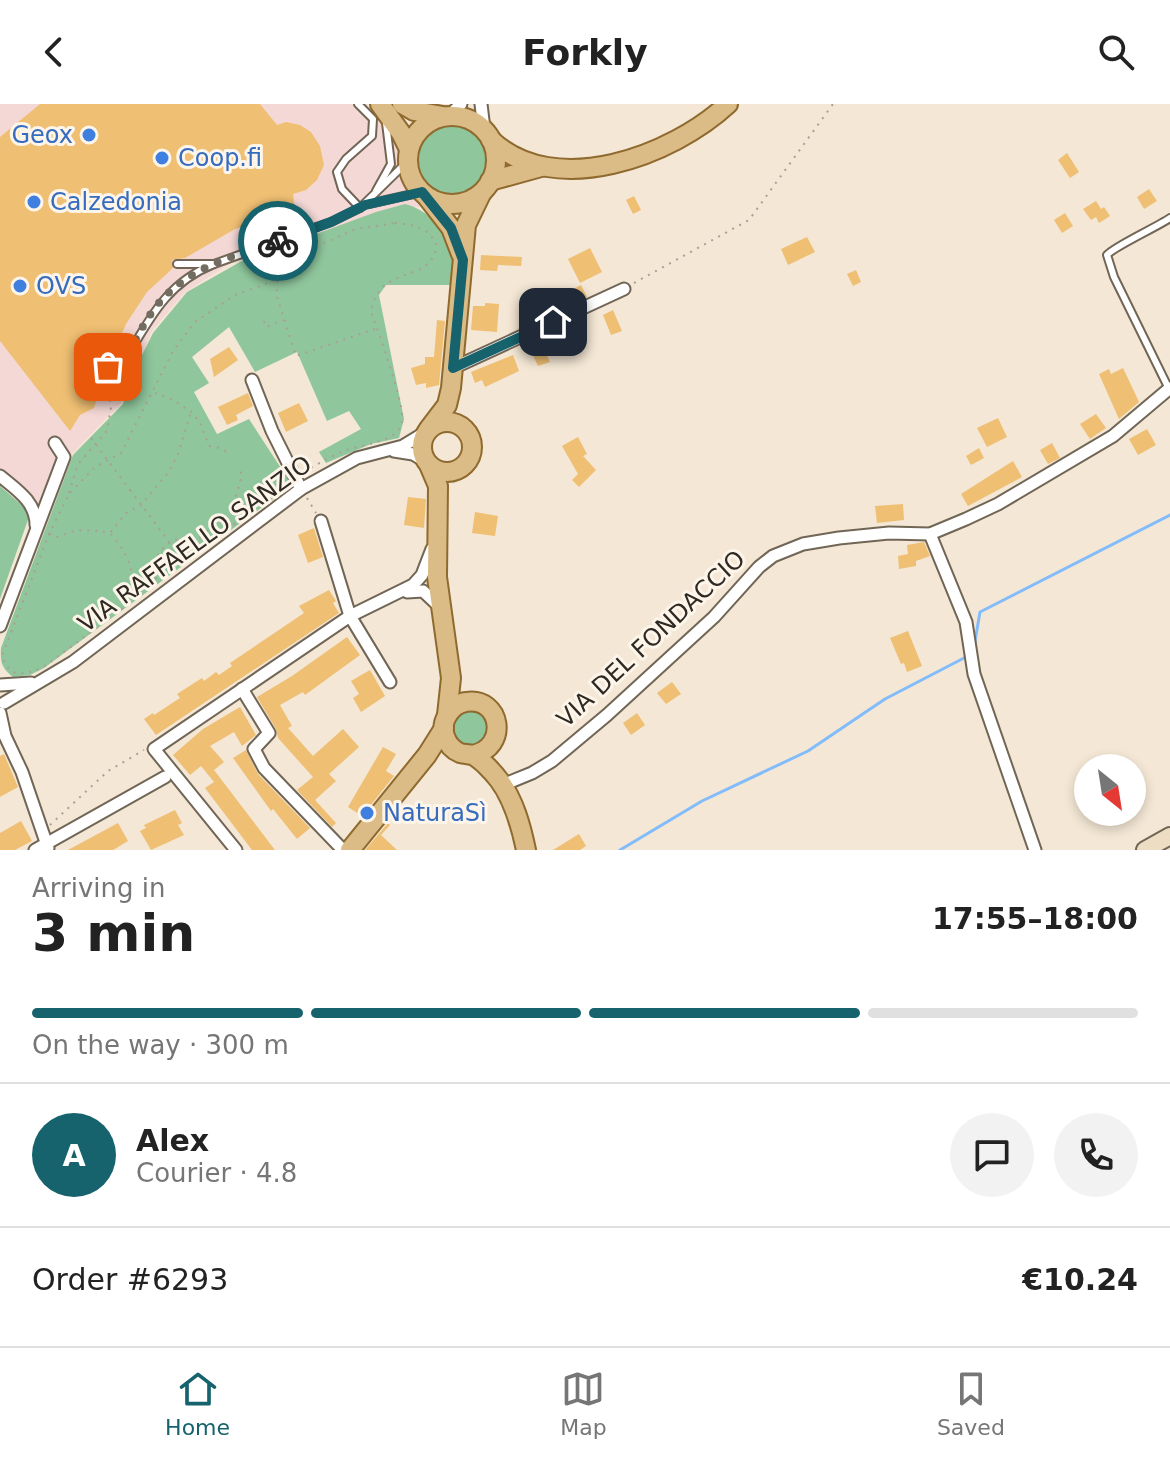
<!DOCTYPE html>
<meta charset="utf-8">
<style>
body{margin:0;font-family:"DejaVu Sans",sans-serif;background:#f2f2f2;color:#222;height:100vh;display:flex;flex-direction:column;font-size:30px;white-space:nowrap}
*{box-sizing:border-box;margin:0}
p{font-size:26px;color:#767676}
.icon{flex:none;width:44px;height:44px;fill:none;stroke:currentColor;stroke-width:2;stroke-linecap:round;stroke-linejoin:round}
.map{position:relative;height:746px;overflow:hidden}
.panel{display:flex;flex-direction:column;background:#fff;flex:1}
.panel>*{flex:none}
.needle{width:52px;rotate:150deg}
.controls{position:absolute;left:1074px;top:650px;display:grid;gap:16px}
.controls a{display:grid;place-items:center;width:72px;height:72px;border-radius:50%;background:#fff;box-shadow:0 4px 12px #0003;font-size:40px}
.pin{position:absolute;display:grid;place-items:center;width:68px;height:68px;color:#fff;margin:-34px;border-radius:16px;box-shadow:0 4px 12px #0006}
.courier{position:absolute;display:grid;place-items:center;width:80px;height:80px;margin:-40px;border:6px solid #16636d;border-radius:50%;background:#fff;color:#222;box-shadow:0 2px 10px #0007}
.summary em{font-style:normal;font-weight:800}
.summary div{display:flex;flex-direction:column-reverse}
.summary{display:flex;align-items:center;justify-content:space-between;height:136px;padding:0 32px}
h1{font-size:52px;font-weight:800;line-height:60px}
.bar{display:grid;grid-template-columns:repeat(4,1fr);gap:12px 8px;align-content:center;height:96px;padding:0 32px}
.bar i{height:10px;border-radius:6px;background:#e0e0e0}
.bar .selected{background:#16636d}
.bar p{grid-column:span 4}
.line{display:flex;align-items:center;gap:20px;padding:0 32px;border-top:2px solid #e0e0e0}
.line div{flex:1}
.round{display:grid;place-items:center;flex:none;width:84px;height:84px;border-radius:42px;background:#f2f2f2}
header{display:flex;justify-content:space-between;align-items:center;height:104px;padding:0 32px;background:#fff;font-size:36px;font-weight:800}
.menu{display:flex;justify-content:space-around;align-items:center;height:112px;border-top:2px solid #e0e0e0;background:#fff;font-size:22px;color:#767676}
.menu a{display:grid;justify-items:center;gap:4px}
.menu .selected{color:#16636d}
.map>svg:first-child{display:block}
.commercial{fill:#f3d8d5}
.green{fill:#8fc69c}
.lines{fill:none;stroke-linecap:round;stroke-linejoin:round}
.stream{stroke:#82bcfb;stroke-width:3}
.building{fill:#efbf73}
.service-casing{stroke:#716656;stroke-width:10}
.minor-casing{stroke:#716656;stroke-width:15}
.secondary-casing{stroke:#716656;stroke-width:20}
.primary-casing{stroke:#8f6a2e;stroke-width:22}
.path{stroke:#aaa092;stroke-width:2;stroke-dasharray:2 6;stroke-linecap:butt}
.service{stroke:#fff;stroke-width:6}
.minor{stroke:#fff;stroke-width:11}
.secondary{stroke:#edddc2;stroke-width:16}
.primary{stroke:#dbbb86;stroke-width:18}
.path-bridge{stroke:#aaa092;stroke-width:2;stroke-dasharray:2 6;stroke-linecap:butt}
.done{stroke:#736c61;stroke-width:8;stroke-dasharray:0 14.4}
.route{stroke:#16636d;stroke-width:10}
.shop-dot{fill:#3f7fe0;stroke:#fdf5ea;stroke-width:3}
.labels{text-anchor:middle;stroke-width:6;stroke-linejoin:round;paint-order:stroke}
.shop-label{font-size:24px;fill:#366cbe;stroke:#fdf5ea;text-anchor:start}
.street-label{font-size:24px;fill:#2e2922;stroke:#fdf5ea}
</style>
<header><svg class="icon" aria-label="back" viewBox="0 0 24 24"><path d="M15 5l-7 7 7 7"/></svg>Forkly<svg class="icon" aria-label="search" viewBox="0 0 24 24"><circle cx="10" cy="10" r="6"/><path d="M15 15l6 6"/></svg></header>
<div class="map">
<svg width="1170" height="746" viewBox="0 0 1170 746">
<rect width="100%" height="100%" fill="#f4e7d5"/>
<!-- commercial -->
<path class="commercial" d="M0 0H366L397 34 398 55 403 80 424 103H403L356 117 233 158 185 188 152 227 122 298 70 352 45 419 0 381Z"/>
<!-- green -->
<g class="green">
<circle cx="451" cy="56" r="37"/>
<path d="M405 100C431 106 453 134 456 162 456 168 454 176 453 181H386L379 191 404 315 399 334 371 340 326 359 319 348 361 325 349 307 327 317 297 248 255 268 229 223 192 253 209 279 194 288 217 330 249 315 292 381 44 564 30 571 13 573C2 564 0 559 1 544L73 351 123 300 134 267 153 229 187 188 240 158 376 108Z"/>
<path d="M0 382 24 403 29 413 0 495Z"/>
<circle cx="471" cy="624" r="17"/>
</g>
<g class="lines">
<!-- stream -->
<g class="stream">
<path d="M974 543 980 508 1170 411"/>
<path d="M620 746 702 697 808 647 885 595 964 554"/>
</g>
</g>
<!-- building -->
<g class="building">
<path d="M40 0H260L277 21 286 18 300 21 311 28 320 42 324 61 317 76 306 86 293 90 295 107 235 125 185 154 172 156 173 164 147 188 126 220 110 257 102 261 106 268 94 304 80 311 70 327 0 237V33Z"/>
<path d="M1067 49 1079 68 1070 74 1058 56Z"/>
<path d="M1149 85 1157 97 1144 105 1137 93Z"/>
<path d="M634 92 641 106 633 110 626 96Z"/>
<path d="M1096 97 1101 105 1104 103 1110 112 1099 119 1096 113 1091 116 1083 105Z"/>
<path d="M1065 109 1073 122 1062 129 1054 116Z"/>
<path d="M807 133 815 148 788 161 781 145Z"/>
<path d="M590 144 602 168 580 179 568 155Z"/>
<path d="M481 151 522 153 521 162 498 161 497 167 480 166Z"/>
<path d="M856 166 861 178 853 182 847 170Z"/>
<path d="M581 181 587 193 517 225 522 221 519 214Z"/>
<path d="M485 199 499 200 497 228 471 226 473 202H485Z"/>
<path d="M613 206 622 227 611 231 603 211Z"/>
<path d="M437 216 445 217 439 281 426 284V279L416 281 411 264 425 260V253H434Z"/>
<path d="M539 234 550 258 538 262 527 239Z"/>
<path d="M229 243 238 256 214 273 210 255Z"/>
<path d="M513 251 519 267 485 283 482 276 475 279 471 268Z"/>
<path d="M1123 264 1139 298 1119 315 1099 270 1109 265 1111 270Z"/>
<path d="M248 289 253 302 236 311 238 316 227 321 218 303Z"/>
<path d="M299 299 308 317 286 328 278 309Z"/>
<path d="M1096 310 1106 324 1090 335 1080 320Z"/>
<path d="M998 314 1007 333 987 343 977 324Z"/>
<path d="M1147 325 1156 341 1138 351 1129 335Z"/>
<path d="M578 333 587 350 583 352 596 366 579 383 572 376 578 370 562 342Z"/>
<path d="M1052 339 1060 354 1048 360 1040 346Z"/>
<path d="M979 344 984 354 971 361 966 352Z"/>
<path d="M1013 357 1022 373 968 402 961 390Z"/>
<path d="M408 393 426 395 424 424 404 421Z"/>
<path d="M903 400 904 416 877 419 875 402Z"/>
<path d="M475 408 498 412 495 432 472 429Z"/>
<path d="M314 424 323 453 308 459 298 431Z"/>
<path d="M924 438 930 452 916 457V462L899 465 898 452 908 450 907 441Z"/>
<path d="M329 486 336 497 333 499 339 509 156 631 144 615 153 609 154 611 180 594 177 590 202 574 204 577 216 568 219 571 232 562 230 559 304 509 299 502Z"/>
<path d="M908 527 922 562 907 568 904 559 901 560 890 534Z"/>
<path d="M347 533 360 551 305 591 303 588 280 601 292 622 288 624 313 652 343 625 359 643 329 670 336 677 315 696 336 719 332 723 297 686 313 673 278 634 276 625 257 593 292 572Z"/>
<path d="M370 566 385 592 361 608 353 594 359 590 351 577Z"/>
<path d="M672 578 681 590 666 600 657 589Z"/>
<path d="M240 603 256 631 242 642 234 628 210 642 224 658 214 666 275 746H252L205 684 214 678 201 662 190 671 173 651 203 625Z"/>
<path d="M637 609 645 621 631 631 623 619Z"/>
<path d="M383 643 396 650 386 667 394 672 362 712 348 703Z"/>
<path d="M246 646 258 670 310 724 297 735 273 705 271 707 233 654Z"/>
<path d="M4 650 18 683 0 693V652Z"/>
<path d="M175 706 182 719 178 721 184 731 151 746 140 727 146 724 144 721Z"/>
<path d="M21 717 32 737 15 746H0V729Z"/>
<path d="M118 719 128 737 113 746H68Z"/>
<path d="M388 719 390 721 381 731 397 746H365Z"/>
<path d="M579 730 586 742 580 746H553Z"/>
</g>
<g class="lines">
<!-- service casing -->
<g class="service-casing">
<g id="service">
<path d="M358 0 373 15 372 32 346 55 337 68 342 85 360 104"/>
<path d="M376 87 391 60 386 19"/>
<path d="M368 100 422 88"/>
<path d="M214 160 331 118 360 104 407 58"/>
<path d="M108 263H117L124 258C149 216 166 179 214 160H177"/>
<path d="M1169 285 1114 173 1107 151C1113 143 1157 123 1170 114"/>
</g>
</g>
<!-- minor casing -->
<g class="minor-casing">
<g id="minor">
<path d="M481 0 484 25"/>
<path d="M449 12 461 0"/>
<path d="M453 264 624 185"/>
<path d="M252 276 272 327 301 385"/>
<path d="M394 347 413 350 425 357"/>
<path d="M0 372C17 386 36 398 36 421"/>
<path d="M321 417 350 512 390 578"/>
<path d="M930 430 966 518 974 570 1035 746"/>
<path d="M407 488 423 487 440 503"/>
<path d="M0 522 64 353 55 339"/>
<path d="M0 581 31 579"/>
<path d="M242 585 269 629 254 645 264 664 343 746"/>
<path d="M4 599 73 558 301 385 357 354 403 342 426 328"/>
<path d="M0 609 5 632 22 668 48 744"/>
<path d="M505 680 532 669 552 657 607 611 714 513 759 463 773 452 803 440 839 434 889 429 930 430 966 415 998 400 1113 332 1170 284"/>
<path d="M35 746 165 673"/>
<path d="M236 746 154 645 350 512 413 481 422 471 432 445"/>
</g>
</g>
<!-- secondary casing -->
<g class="secondary-casing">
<path id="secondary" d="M1145 746 1170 732"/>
</g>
<!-- primary casing -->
<g class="primary-casing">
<g id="primary">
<path d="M380 0 401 29 409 45"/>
<path d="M402 0 414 7 443 12"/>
<circle cx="452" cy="56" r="44"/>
<path d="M491 36C555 96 672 52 728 0"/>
<path d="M490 77 541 63"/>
<path d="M427 93 451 124 461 150"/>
<circle cx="447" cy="343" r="25"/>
<path d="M428 326 447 301 451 284 466 121 481 90"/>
<path d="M429 361 438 382 437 473 451 574 447 611"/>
<path d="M472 651C510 644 501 592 466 598 458 599 451 605 447 612 439 625 446 643 460 649 463 650 468 650 472 651 481 655 493 668 499 676 514 696 521 722 526 746"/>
<path d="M350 746 427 651 444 624"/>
</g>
</g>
<!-- path -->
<g class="path">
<path d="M395 119C413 120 431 124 437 143 428 182 380 158 371 208 378 227 406 303 402 319 397 339 361 340 344 347 296 367 255 405 213 436 181 427 147 439 157 479L42 564C22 571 10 575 2 552L49 430 69 390 95 363 121 349 173 247 195 218 235 191 277 176 313 144 356 125Z"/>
<path d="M277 177V193L296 252 375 225"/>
<path d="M634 179 749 116 833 0"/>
<path d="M264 217 266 223 283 216"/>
<path d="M155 289 173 296 193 309 200 319 209 342 220 344 229 349"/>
<path d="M130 386 185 459"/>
<path d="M69 389 78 360 107 327 111 303 109 288 102 279"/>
<path d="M307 394 316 409"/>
<path d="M49 430 58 433C78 423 90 426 110 429L126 409 141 401 168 369 178 350 191 308"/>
<path d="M111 430C121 442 134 460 131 476L150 472 154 469"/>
<path d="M200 432 230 411 242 372 240 366"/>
<path d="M50 721 108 667 144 646"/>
</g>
<!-- service -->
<use href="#service" class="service"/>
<!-- minor -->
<use href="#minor" class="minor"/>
<!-- secondary -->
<use href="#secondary" class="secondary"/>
<!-- primary -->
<use href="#primary" class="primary"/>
<!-- path-bridge -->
<g class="path-bridge">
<path d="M266 114 283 170"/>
<path d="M91 334 130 386"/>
</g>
</g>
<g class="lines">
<!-- done -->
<path class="done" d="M108 263H117L124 258C134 240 142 221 155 204 185 164 232 153 278 137"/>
<!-- route -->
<path class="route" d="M278 137 331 118 365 101 422 88 451 124 463 156 453 264 553 218"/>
</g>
<!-- markers -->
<g class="shop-dot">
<circle cx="89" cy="31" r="8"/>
<circle cx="162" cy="54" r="8"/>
<circle cx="34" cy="98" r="8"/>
<circle cx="20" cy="182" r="8"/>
<circle cx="367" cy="709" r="8"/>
</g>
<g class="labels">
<!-- shop labels -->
<g class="shop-label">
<text x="73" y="39" text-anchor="end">Geox</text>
<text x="178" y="62">Coop.fi</text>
<text x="50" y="106">Calzedonia</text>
<text x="36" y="190">OVS</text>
<text x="383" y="717">NaturaSì</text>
</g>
<!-- street labels -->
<g class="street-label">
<text transform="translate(195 440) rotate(-36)" y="8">VIA RAFFAELLO SANZIO</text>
<text transform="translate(651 535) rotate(-43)" y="8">VIA DEL FONDACCIO</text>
</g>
</g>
</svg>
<div class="controls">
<a><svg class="needle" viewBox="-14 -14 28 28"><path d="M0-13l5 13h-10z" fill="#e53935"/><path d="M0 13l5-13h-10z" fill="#767676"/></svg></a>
</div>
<div class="pin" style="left:108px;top:263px;background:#ea580c"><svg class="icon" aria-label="bag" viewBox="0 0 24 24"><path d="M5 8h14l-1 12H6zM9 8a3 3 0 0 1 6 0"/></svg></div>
<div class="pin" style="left:553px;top:218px;background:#1f2937"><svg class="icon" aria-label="home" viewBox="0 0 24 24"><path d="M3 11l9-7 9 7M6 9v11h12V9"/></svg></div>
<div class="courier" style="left:278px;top:137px"><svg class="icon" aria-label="bike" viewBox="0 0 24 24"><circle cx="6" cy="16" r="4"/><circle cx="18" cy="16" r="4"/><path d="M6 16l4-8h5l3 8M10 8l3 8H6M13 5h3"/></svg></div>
</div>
<section class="panel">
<div class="summary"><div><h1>3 min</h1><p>Arriving in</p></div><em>17:55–18:00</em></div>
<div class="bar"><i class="selected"></i><i class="selected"></i><i class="selected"></i><i></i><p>On the way · 300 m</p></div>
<div class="line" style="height:144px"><b class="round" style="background:#16636d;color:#fff">A</b><div><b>Alex</b><p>Courier · 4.8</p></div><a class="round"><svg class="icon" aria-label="chat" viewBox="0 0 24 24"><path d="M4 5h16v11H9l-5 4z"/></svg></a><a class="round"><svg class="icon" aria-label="phone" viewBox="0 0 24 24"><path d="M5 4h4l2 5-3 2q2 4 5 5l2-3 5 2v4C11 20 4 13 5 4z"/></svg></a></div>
<div class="line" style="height:104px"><div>Order #6293</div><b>€10.24</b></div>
</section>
<nav class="menu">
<a class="selected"><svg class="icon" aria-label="home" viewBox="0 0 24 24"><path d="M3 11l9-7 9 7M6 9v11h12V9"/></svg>Home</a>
<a><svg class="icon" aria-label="map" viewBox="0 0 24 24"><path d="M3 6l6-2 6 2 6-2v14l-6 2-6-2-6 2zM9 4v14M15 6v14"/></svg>Map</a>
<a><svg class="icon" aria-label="saved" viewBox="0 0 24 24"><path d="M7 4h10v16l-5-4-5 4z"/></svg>Saved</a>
</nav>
